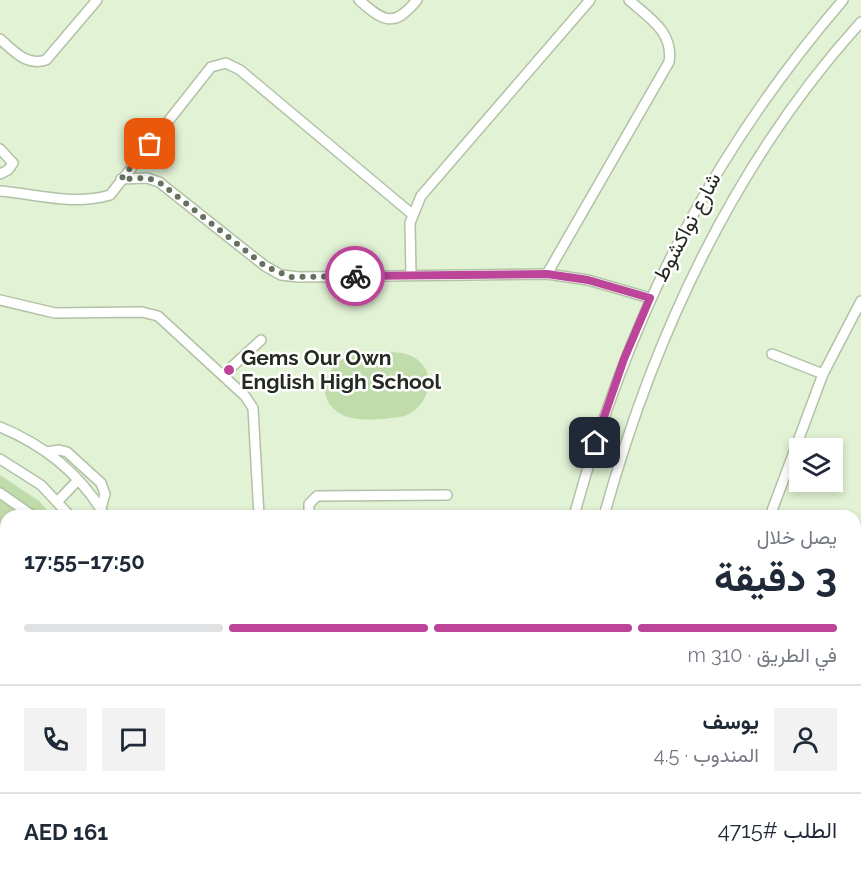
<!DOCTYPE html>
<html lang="ar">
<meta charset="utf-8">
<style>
body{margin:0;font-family:Raleway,Vazirmatn,sans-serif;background:#f2f2f3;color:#1f2937;direction:rtl;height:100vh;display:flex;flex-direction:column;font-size:22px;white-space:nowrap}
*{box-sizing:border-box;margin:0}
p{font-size:20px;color:#747a83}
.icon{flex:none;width:33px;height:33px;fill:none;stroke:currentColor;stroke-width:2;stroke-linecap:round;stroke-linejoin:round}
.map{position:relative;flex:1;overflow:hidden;direction:ltr}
.panel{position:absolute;left:0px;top:510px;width:861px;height:374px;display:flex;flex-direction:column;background:#fff;border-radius:18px 18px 0 0;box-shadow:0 3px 9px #0003;direction:rtl}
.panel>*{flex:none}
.fabs{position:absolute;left:789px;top:438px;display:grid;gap:12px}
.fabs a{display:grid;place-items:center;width:54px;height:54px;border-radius:0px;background:#fff;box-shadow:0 3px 9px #0003;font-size:30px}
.pin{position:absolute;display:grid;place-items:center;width:51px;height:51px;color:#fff;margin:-26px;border-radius:12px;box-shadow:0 3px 9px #0006}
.courier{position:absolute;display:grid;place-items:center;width:60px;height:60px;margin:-30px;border:4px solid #bc4499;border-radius:50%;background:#fff;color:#222;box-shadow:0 2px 8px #0007}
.headline em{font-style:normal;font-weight:700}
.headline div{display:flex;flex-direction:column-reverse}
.headline{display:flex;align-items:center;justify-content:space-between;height:102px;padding:0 24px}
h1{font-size:39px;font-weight:700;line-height:45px}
.bar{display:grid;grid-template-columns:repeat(4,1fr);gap:9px 6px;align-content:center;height:72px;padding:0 24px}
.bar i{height:8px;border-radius:4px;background:#e0e1e3}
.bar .on{background:#bc4499}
.bar p{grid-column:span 4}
.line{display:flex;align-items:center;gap:15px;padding:0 24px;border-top:2px solid #e0e1e3}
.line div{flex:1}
.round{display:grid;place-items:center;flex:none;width:63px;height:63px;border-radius:0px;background:#f2f2f3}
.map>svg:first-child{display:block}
.green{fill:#c1dcab}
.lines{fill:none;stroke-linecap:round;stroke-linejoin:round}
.minor-casing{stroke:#b2c2a6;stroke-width:12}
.minor{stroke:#fff;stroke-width:9}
.done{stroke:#67715f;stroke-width:6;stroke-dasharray:0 10.8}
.route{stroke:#bc4499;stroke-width:8}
.poi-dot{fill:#bc4499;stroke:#fff;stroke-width:2}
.labels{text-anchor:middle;stroke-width:5;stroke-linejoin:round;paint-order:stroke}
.street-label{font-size:21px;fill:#252b20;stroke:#fff}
.poi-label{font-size:21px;font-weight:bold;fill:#252b20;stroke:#fff;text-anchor:start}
</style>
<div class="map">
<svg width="861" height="883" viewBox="0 0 861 883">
<rect width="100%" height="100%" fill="#e2f2d5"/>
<!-- green -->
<g class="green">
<path d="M356 353C374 353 399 348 415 358 441 374 427 412 400 417 386 419 359 422 345 416 311 401 324 362 356 353Z"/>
<path d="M0 475 39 501 52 516H6V837L0 844Z"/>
</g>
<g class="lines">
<!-- minor casing -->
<g class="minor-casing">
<g id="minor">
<path d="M359 0C384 22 394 28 417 0"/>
<path d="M0 39C15 52 26 66 46 60L97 0"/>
<path d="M0 149 13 163 8 170 0 174"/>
<path d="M121 179 147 178 159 182 265 266 281 275 299 277 547 274 588 280 650 298"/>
<path d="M0 191C37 194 73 206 110 195L211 67 226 63 240 70 412 214"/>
<path d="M547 274 669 62C674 32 649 18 629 0"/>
<path d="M411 275 410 223 421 196 590 0"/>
<path d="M0 300 55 313 142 312 158 316 245 396 253 408 259 516"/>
<path d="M772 354 823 374"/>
<path d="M223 375 261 340"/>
<path d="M0 427C44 445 81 475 105 516"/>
<path d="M47 452 59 450 67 452 101 483 105 494 101 508"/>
<path d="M0 459 41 485 70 516"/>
<path d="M0 493 30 514"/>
<path d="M58 501 78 480"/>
<path d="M309 516V504L317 496 447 495"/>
<path d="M574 516C628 318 709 156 843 0"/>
<path d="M604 516C653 337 735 161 861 22"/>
<path d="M770 516 823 374 861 301"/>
<path d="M855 750 861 751"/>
<path d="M0 822 6 815"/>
<path d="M0 865 6 859"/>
<path d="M100 878 105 883"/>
<path d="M299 878 305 883"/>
<path d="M620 878 674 883"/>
<path d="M418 883 419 878"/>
<path d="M521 883 522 878"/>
<path d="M550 883 551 878"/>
<path d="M579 883 580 878"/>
</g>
</g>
<!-- minor -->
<use href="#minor" class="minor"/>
</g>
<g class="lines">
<!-- done -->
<path class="done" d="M150 144 121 179 147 178 159 182 265 266 290 277 355 276"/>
<!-- route -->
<path class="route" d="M355 276 547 274 588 280 650 298 624 359 595 443"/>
</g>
<!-- markers -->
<circle class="poi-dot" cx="229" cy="370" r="6"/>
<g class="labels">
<!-- street labels -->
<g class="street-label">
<text transform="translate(687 227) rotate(-62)" y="7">شارع نواكشوط</text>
</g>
<!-- poi labels -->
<g class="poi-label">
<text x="241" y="365">Gems Our Own<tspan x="241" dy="24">English High School</tspan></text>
</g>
</g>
</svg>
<div class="fabs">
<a><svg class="icon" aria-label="layers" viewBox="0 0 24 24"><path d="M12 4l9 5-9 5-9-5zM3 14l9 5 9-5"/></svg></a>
</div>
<div class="pin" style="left:150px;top:144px;background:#ea580c"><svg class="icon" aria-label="bag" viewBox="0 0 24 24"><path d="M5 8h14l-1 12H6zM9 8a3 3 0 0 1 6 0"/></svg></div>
<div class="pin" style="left:595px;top:443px;background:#1f2937"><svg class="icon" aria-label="home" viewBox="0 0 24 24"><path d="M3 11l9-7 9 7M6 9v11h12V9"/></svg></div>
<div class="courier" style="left:355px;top:276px"><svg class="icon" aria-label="bike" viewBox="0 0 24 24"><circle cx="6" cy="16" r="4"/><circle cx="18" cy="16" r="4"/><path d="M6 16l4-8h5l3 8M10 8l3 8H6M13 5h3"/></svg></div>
<section class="panel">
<div class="headline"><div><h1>3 دقيقة</h1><p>يصل خلال</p></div><em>17:50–17:55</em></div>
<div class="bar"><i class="on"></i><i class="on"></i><i class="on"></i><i></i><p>في الطريق · 310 m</p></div>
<div class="line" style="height:108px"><a class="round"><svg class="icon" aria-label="person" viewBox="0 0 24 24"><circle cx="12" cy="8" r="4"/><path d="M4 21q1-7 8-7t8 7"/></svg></a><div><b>يوسف</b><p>المندوب · 4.5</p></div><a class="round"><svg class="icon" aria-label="chat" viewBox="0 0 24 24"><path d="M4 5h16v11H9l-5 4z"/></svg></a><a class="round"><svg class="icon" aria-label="phone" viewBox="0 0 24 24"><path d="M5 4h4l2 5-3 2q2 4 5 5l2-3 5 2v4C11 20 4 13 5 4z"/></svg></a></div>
<div class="line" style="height:78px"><div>الطلب #4715</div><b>AED 161</b></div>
</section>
</div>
